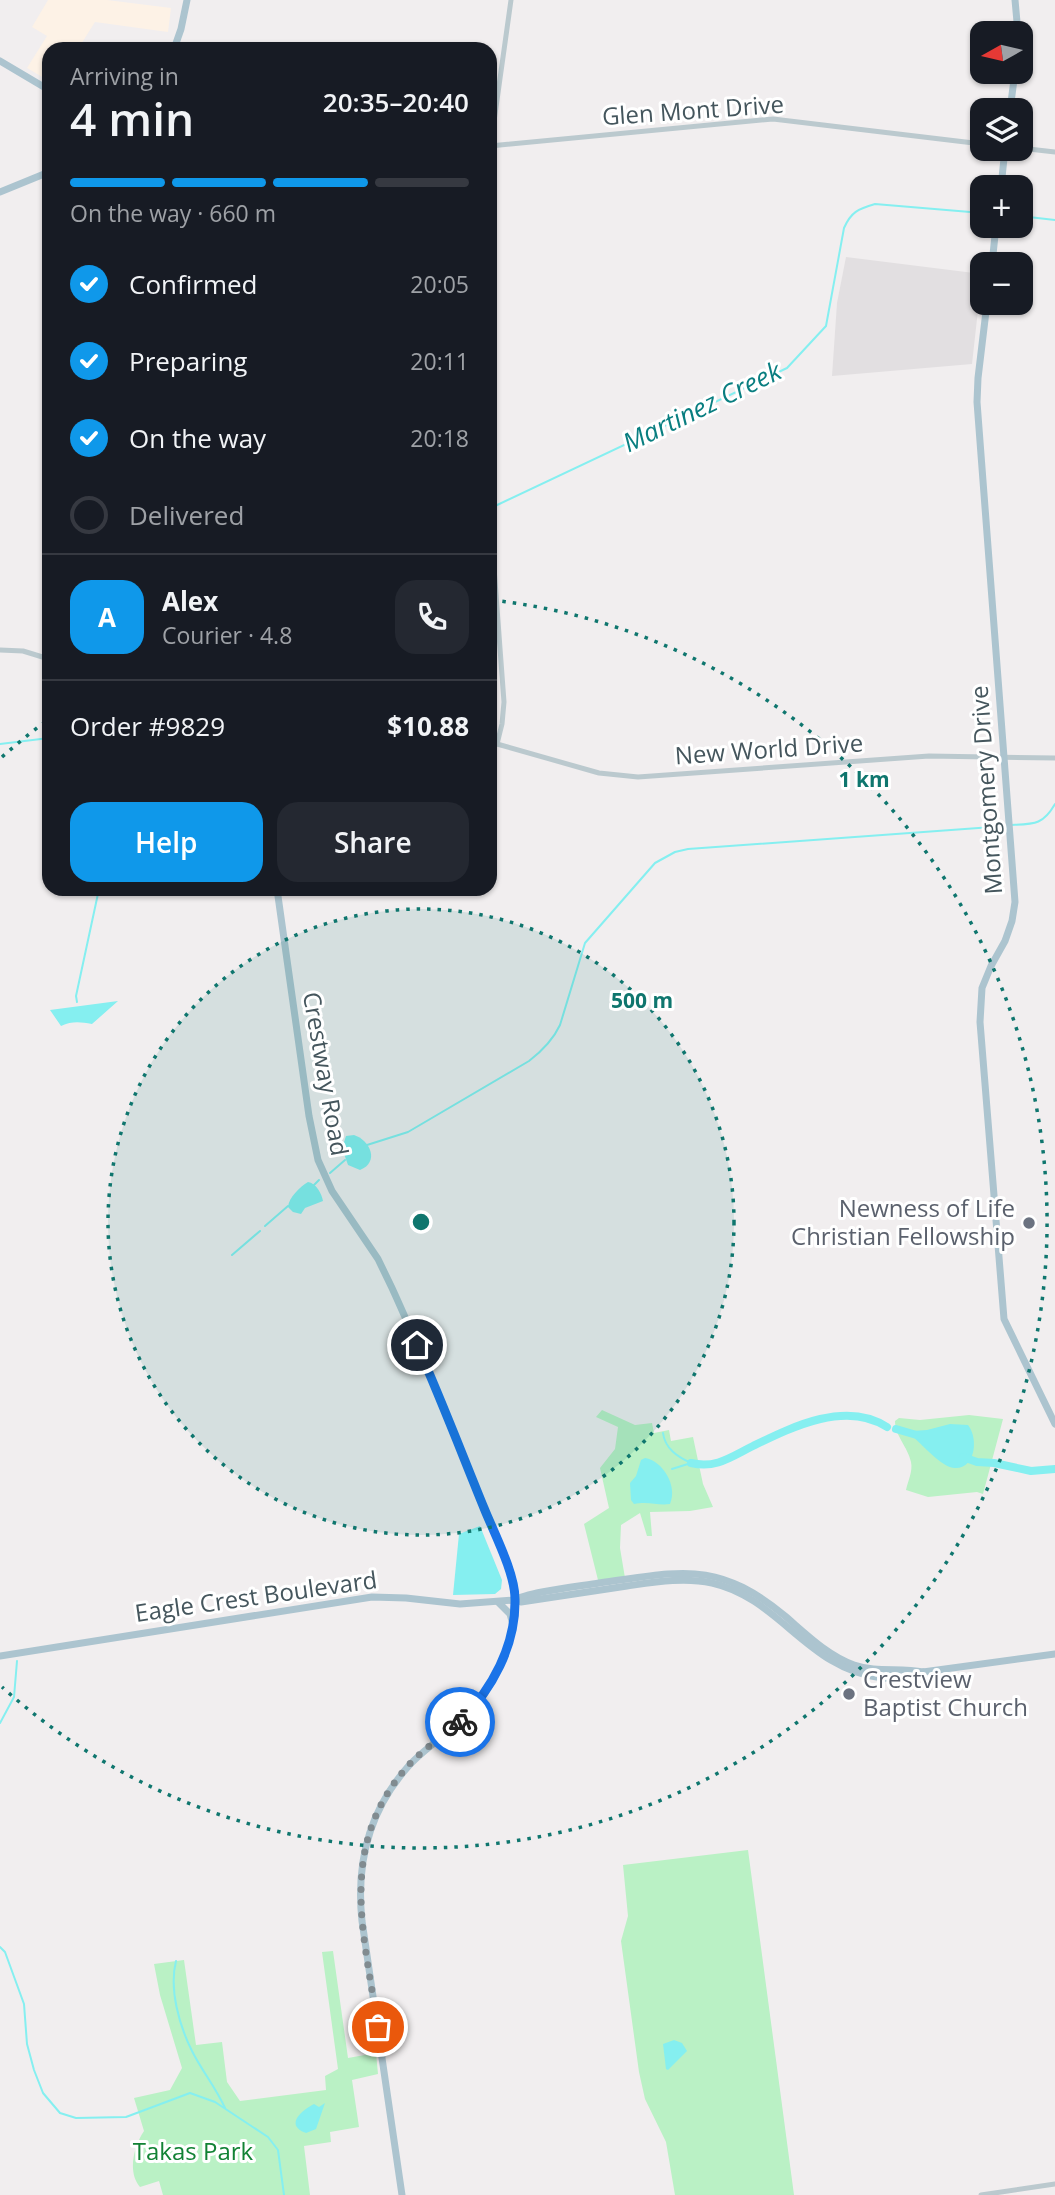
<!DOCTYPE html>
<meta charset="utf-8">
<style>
body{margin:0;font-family:"Open Sans",sans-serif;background:#242831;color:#f1f3f6;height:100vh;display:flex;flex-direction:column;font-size:26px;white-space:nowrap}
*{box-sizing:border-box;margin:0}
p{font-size:23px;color:#9ea1a6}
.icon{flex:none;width:38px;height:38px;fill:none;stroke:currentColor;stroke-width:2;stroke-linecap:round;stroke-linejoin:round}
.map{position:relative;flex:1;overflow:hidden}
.details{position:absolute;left:42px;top:42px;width:455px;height:854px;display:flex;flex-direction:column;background:#171b24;border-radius:21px;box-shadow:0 2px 5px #0004}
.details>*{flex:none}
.needle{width:46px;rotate:262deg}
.tools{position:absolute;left:970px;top:21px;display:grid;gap:14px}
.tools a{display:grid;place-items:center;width:63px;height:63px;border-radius:14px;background:#171b24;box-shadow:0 2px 5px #0004;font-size:35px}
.pin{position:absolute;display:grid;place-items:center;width:60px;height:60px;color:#fff;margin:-30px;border:4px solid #fff;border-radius:50%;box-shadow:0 2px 7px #0007}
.courier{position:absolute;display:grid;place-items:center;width:70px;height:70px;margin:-35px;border:5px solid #1a73e8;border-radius:50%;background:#fff;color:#222;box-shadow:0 2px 9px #0007}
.summary em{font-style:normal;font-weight:600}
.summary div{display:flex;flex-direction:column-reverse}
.summary{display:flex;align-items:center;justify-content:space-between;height:119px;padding:0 28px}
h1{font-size:46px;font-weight:600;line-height:52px}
.bar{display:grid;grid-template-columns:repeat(4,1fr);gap:10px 7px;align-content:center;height:84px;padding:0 28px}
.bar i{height:9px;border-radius:5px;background:#363941}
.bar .current{background:#0f98ea}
.bar p{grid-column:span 4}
.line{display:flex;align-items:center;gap:18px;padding:0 28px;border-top:2px solid #363941}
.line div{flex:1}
.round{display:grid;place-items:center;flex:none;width:74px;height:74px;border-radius:21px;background:#242831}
ol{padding:0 28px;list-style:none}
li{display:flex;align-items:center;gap:21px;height:77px}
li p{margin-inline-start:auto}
li .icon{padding:7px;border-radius:50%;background:#0f98ea;color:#fff;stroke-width:4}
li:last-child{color:#9ea1a6}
li i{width:38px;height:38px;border:4px solid #363941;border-radius:50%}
.primary-button{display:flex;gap:14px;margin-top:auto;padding:14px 28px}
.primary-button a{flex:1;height:80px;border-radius:21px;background:#0f98ea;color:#fff;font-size:28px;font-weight:600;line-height:80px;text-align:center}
.primary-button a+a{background:#242831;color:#f1f3f6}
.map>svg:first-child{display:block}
.commercial{fill:#fdf2e6}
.education{fill:#e2dfe1}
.green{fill:#baf1c5}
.water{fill:#85eff0}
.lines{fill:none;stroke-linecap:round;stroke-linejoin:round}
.stream{stroke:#85eff0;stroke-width:2}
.river{stroke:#85eff0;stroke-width:8}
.minor{stroke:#bbc9ce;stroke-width:5}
.major{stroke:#acc4cf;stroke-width:7}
.done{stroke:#818b90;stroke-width:7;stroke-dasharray:0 12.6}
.route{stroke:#1a73e8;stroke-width:9}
.ring{fill:none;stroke:#0f766e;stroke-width:3.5;stroke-dasharray:3.5 7}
.worship-dot{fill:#6b7280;stroke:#fff;stroke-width:2.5}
.labels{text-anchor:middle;stroke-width:6;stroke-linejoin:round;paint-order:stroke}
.street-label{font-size:24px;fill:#45565d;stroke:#fff}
.worship-label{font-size:24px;fill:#5b616d;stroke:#fff;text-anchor:end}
.park-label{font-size:24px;fill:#128235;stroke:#fff}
.water-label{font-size:26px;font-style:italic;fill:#097e80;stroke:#fff}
.centre{fill:#0f766e;stroke:#fff;stroke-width:3.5}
.ring-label{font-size:21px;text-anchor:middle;font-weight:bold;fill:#0f766e;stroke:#fff;stroke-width:6;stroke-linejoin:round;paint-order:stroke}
</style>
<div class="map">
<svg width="1055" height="2195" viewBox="0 0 1055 2195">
<rect width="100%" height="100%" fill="#f1eeef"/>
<!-- commercial -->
<path class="commercial" d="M48 0H107L171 8 168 32 95 22 78 49H49V81L27 68 47 36 32 27Z"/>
<!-- education -->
<path class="education" d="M846 257 982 274 972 364 832 376 837 303Z"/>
<!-- green -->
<g class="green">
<path d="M602 1410 635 1425 652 1423 654 1433 669 1430 671 1441 693 1437 703 1484 713 1507 690 1511 650 1512 652 1536H647L640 1513 621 1525 620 1548 625 1578 598 1580 584 1524 609 1508 600 1468 615 1449 618 1427 596 1417Z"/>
<path d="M969 1415 1003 1419 983 1494 977 1492 928 1497 906 1490C908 1481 913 1471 911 1462 908 1447 895 1436 895 1421L899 1418 920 1420Z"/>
<path d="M748 1850 794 2195H675L666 2142 645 2099 639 2072 621 1941 628 1916 623 1865Z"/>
<path d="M333 1951 348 2058 376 2053 378 2074 352 2080 359 2127 330 2132 331 2142 304 2146 310 2195H163L159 2181 140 2187C127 2172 134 2146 144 2131L134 2098 170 2090 182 2068 160 1995 154 1964 184 1960 196 2045 222 2042 227 2082 240 2101 326 2090 325 2076 338 2069 322 1952Z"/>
</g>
<!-- water -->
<g class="water">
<path d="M118 1001 92 1024C80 1022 72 1021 61 1026L50 1010Z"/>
<path d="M354 1135C370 1140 380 1162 360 1170L348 1165 342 1148 346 1136Z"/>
<path d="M308 1182C316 1183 322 1194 323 1201L305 1208 301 1214 293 1212 288 1207C289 1197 300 1187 308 1182Z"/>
<path d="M950 1424 968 1425C979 1439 975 1469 955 1468 942 1468 921 1443 911 1435L912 1431 927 1430Z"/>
<path d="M645 1458C663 1461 678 1486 670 1504 658 1506 649 1501 634 1504L631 1500 630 1483 636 1476 641 1460Z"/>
<path d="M480 1526 502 1580 501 1589 495 1594 453 1595 459 1534Z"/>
<path d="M674 2040 682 2043 687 2051 668 2070 666 2069 663 2044Z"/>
<path d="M325 2103 316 2129 306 2133C284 2125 302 2110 314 2104L319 2107Z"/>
</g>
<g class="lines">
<!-- stream -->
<g class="stream">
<path d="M1020 216 1055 220"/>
<path d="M493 507 787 368 826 326 844 228C851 212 858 209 875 204L982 213"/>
<path d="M0 744 49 738"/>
<path d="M1011 825C1034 824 1043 825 1055 804"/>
<path d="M77 1002 76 996 99 889"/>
<path d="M367 1145 408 1132 529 1061C542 1051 553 1040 560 1025L585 943 655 863 675 852 688 849 1006 826"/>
<path d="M330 1173 345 1160"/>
<path d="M314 1185 319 1180"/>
<path d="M265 1226 288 1206"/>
<path d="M232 1255 260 1231"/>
<path d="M663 1433C665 1449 678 1457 691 1463"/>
<path d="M672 1469 691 1463"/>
<path d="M0 1723 14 1697 17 1661"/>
<path d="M0 1947 5 1952 24 2004 27 2044 34 2070 43 2093 60 2113 76 2118 126 2117 190 2093 215 2102 268 2137 278 2150 284 2195"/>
<path d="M176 1961C169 1989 179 2025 192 2051 202 2071 216 2088 225 2108"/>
</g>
<!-- river -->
<g class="river">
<path d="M896 1429 920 1436"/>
<path d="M963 1457 977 1462 994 1463 1031 1471 1055 1469"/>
<path d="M691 1463C716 1469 731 1457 753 1446 792 1427 846 1400 887 1427"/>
</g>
<!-- minor -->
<g class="minor">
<path d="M490 146 773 119 982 144"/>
<path d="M1020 148 1055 152"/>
<path d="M490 150 511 0"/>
<path d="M490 514 504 702 502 724 497 744"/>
<path d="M0 650 23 651 49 659"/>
<path d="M490 742 599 773 638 777 929 756 1055 758"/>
<path d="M981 2195 1055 2184"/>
</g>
<!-- major -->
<g class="major">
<path d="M1015 0 1018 33"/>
<path d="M174 49 181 29 187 0"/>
<path d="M0 61 49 90"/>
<path d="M1010 110 1015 72"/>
<path d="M1001 187 1005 149"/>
<path d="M0 192 49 172"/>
<path d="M992 264 996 226"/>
<path d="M987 303 978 378 977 402 1015 902 1012 921 1005 941 991 966 982 988 980 1022 1004 1319 1055 1424"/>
<path d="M277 889 309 1116 318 1160 332 1191 378 1259 392 1288C425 1360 454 1434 484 1508 494 1532 515 1572 515 1597 516 1644 492 1693 458 1724 441 1739 421 1751 406 1769 368 1813 356 1865 362 1921L402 2195"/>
<path d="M515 1600C527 1592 582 1586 599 1583 681 1572 716 1559 785 1616 806 1634 827 1655 854 1665 877 1673 901 1667 923 1672L1055 1654"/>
<path d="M498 1602 510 1614 512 1621"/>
<path d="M0 1656 372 1597 406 1598 460 1604 515 1600 521 1602C556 1597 592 1591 627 1586 655 1582 684 1577 712 1583 780 1598 808 1670 882 1678 897 1679 910 1679 923 1672"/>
</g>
</g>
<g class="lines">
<!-- done -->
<path class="done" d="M378 2027C364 1934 337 1847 407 1767 422 1750 442 1737 460 1722"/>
<!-- route -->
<path class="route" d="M417 1345C441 1399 462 1454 484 1508 494 1533 515 1573 515 1599 516 1646 492 1689 460 1722"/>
</g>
<!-- distance rings -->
<circle cx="421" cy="1222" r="313" fill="#0f766e" fill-opacity=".12"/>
<g class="ring">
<circle cx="421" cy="1222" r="313"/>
<path d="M2 757A626 626 0 0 1 49 719M492 600A626 626 0 1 1 2 1687"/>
</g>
<!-- markers -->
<g class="worship-dot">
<circle cx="1029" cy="1223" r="7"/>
<circle cx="849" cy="1694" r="7"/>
</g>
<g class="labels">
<!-- street labels -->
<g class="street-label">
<text transform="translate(693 111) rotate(-4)" y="8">Glen Mont Drive</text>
<text transform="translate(769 750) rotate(-4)" y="8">New World Drive</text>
<text transform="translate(987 790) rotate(-94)" y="8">Montgomery Drive</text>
<text transform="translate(325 1074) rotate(80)" y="8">Crestway Road</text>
<text transform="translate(256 1597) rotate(-8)" y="8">Eagle Crest Boulevard</text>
</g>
<!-- worship labels -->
<g class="worship-label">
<text x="1015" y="1217">Newness of Life<tspan x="1015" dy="28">Christian Fellowship</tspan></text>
<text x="863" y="1688" text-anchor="start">Crestview<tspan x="863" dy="28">Baptist Church</tspan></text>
</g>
<!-- park labels -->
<g class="park-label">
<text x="193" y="2160">Takas Park</text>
</g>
<!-- water labels -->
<g class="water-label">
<text transform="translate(702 407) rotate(-26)" y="9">Martinez Creek</text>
</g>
</g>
<circle cx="421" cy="1222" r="10" class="centre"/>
<g class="ring-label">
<text x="864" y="787">1 km</text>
<text x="642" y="1008">500 m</text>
</g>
</svg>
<div class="tools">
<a><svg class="needle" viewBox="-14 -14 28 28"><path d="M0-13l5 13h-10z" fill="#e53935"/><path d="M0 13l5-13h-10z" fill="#9ea1a6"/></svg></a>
<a><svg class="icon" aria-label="layers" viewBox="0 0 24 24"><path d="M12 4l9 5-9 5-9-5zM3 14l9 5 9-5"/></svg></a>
<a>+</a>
<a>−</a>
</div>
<div class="pin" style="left:378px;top:2027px;background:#ea580c"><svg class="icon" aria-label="bag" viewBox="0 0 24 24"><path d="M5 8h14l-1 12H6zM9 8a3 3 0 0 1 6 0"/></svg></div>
<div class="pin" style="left:417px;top:1345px;background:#1f2937"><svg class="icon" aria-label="home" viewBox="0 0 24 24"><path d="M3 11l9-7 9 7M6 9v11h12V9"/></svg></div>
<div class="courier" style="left:460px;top:1722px"><svg class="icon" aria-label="bike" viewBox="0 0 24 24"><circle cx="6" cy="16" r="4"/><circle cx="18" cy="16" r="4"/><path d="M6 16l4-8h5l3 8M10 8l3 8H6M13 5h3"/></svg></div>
<section class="details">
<div class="summary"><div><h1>4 min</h1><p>Arriving in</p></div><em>20:35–20:40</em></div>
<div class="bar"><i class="current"></i><i class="current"></i><i class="current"></i><i></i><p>On the way · 660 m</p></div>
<ol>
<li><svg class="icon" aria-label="check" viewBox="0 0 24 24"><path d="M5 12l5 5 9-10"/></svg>Confirmed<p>20:05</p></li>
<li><svg class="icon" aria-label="check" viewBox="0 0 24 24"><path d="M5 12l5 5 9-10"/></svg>Preparing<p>20:11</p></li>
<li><svg class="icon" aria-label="check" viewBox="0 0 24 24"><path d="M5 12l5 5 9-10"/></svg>On the way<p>20:18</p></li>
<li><i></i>Delivered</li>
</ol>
<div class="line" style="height:126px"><b class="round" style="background:#0f98ea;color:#fff">A</b><div><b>Alex</b><p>Courier · 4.8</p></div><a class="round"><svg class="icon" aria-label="phone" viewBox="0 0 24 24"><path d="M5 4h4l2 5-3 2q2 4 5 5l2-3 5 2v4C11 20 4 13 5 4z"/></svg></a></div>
<div class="line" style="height:91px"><div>Order #9829</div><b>$10.88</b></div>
<div class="primary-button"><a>Help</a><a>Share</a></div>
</section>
</div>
